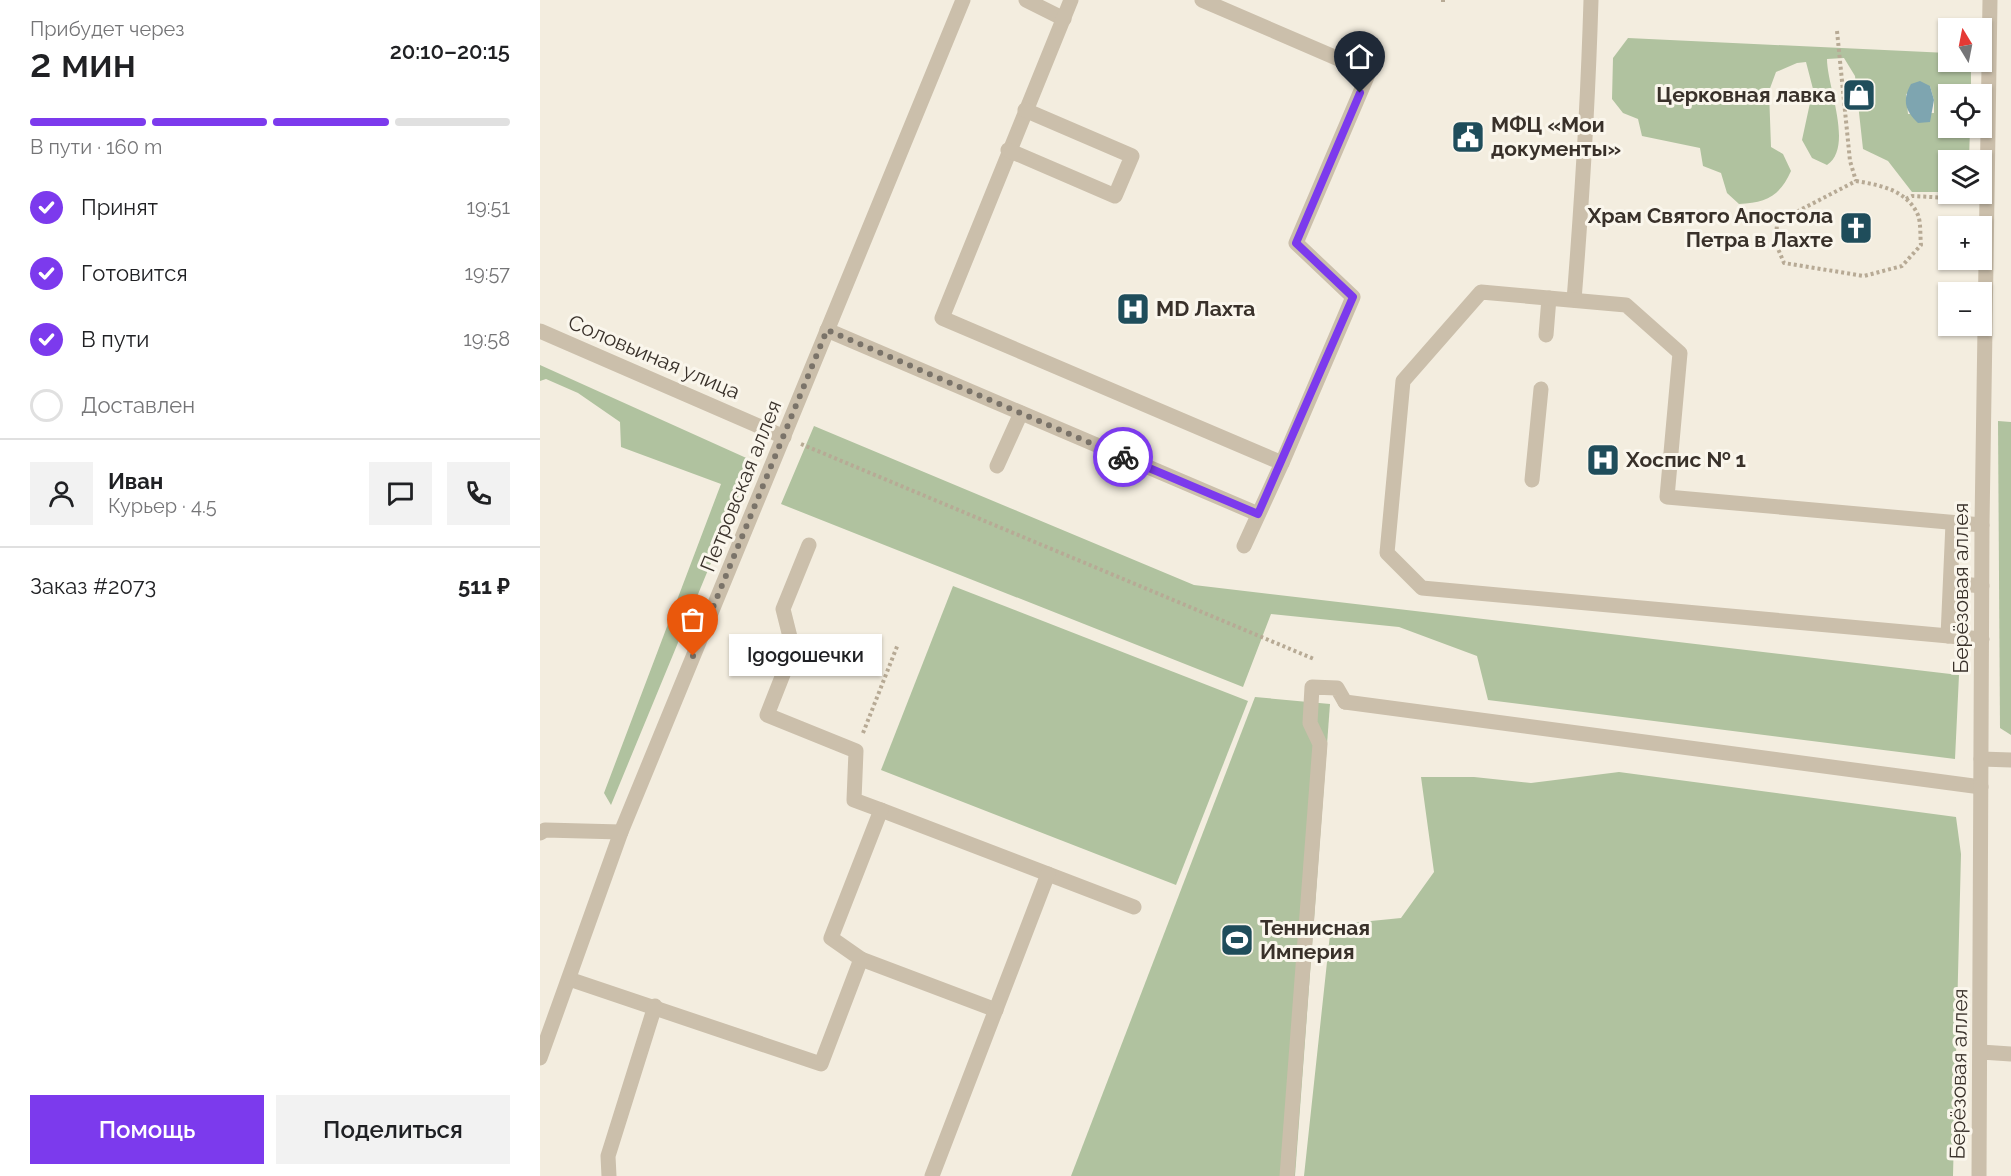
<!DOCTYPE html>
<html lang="ru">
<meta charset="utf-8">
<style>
body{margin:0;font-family:Raleway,sans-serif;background:#f2f2f2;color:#202124;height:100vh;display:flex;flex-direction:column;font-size:22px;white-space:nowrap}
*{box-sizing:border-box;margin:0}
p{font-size:20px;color:#757577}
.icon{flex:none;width:33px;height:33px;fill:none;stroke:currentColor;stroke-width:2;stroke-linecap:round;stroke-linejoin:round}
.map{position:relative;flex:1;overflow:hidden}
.panel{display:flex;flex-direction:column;background:#fff;width:540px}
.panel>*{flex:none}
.needle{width:39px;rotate:350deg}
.tools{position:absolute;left:1398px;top:18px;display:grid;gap:12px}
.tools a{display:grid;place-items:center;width:54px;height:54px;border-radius:0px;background:#fff;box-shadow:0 2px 4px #0004;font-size:30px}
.pin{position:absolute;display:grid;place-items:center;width:51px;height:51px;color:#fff;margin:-62px -26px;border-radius:50% 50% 50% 0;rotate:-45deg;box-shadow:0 0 6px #0007}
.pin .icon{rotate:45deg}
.courier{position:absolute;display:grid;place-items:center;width:60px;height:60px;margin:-30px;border:4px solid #7c3aed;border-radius:50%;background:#fff;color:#222;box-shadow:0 2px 8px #0007}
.bubble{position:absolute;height:42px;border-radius:0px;background:#fff;box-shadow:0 2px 4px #0004;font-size:20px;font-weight:600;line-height:42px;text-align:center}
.head em{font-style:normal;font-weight:600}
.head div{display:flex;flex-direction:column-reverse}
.head{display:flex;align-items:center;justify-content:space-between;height:102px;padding:0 30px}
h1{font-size:39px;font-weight:600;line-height:45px}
.bar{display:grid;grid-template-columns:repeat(4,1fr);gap:9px 6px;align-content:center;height:72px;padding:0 30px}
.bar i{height:8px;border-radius:4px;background:#e0e0e0}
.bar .active{background:#7c3aed}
.bar p{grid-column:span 4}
.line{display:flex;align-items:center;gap:15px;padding:0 30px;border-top:2px solid #e0e0e0}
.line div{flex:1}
.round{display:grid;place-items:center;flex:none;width:63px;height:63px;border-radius:0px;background:#f2f2f2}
ol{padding:0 30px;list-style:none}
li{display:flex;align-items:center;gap:18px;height:66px}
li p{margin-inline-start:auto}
li .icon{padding:6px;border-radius:50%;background:#7c3aed;color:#fff;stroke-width:4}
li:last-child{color:#757577}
li i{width:33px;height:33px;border:3px solid #e0e0e0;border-radius:50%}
.cta{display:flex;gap:12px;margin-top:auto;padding:12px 30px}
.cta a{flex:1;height:69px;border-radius:0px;background:#7c3aed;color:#fff;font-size:24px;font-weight:600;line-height:69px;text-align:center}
.cta a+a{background:#f2f2f2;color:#202124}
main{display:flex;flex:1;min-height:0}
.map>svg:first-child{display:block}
.green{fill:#b0c29f;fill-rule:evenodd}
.water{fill:#7ea5b0}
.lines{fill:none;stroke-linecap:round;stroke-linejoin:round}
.path{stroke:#b7aa95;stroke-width:4;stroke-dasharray:3 3;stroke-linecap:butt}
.lane{stroke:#cbbfab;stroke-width:15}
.street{stroke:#cbbfab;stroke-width:15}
.done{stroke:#7a7369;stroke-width:6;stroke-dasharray:0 10.8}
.route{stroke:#7c3aed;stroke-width:8}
.labels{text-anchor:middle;stroke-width:6;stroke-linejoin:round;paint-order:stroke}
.poi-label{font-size:21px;font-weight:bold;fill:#39312a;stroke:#faf6ec;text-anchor:start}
.street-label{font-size:21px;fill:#39312a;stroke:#faf6ec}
</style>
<main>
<section class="panel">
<div class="head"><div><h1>2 мин</h1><p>Прибудет через</p></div><em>20:10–20:15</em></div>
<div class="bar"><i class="active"></i><i class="active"></i><i class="active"></i><i></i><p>В пути · 160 m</p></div>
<ol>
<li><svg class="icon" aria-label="check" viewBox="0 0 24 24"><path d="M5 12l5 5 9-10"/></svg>Принят<p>19:51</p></li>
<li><svg class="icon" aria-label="check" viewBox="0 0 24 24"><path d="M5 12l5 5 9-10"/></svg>Готовится<p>19:57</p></li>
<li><svg class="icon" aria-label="check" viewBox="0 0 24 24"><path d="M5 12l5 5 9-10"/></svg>В пути<p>19:58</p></li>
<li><i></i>Доставлен</li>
</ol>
<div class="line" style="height:108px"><a class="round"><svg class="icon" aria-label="person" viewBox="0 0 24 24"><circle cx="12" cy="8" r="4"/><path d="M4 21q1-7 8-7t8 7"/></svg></a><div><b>Иван</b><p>Курьер · 4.5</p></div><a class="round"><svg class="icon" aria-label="chat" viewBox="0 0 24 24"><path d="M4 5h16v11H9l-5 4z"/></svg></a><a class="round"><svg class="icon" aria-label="phone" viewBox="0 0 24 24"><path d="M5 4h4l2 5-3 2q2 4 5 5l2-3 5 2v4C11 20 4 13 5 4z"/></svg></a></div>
<div class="line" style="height:78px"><div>Заказ #2073</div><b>511 ₽</b></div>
<div class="cta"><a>Помощь</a><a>Поделиться</a></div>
</section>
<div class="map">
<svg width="1471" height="1176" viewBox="0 0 1471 1176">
<rect width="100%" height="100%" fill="#f3eddf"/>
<!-- green -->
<g class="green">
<path d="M1088 38 1408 53V62H1431V94H1408V128H1430L1429 160H1408V192H1372L1348 161 1323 149 1315 76 1304 58 1287 59C1287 87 1314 147 1287 165L1272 158 1262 140 1273 89 1266 62 1257 63 1236 72 1229 91 1231 147 1243 154 1251 171C1240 196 1226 203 1199 204L1187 193 1181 173 1163 166 1160 148 1102 136 1098 119 1083 113 1072 99 1073 58ZM1390 86 1394 100V113L1368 114 1366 94Z"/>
<path d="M0 365 213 461 71 805 64 793 181 484 81 447 80 422 38 393 6 379 0 381Z"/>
<path d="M1458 421 1471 422V735L1460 728Z"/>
<path d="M274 426 654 585 1419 675 1415 759 948 700 937 656 859 627 731 614 703 687 241 504Z"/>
<path d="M413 586 708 701 636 885 341 770Z"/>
<path d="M715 697 790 704 755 1176H531Z"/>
<path d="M1079 772 1416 817 1421 854 1413 1176H764L791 925 861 918 894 872 881 777H934L991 783Z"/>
</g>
<!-- water -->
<path class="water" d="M1380 81 1390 86 1394 100 1390 122 1378 123C1365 111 1362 100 1371 84Z"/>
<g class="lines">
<!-- path -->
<g class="path">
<path d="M903 2V0"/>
<path d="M1297 31 1310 161 1316 181"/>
<path d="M1316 181C1340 185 1367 190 1378 215 1381 223 1380 236 1381 245L1362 266 1324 276 1244 263 1236 244 1237 222Z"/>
<path d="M1366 199 1372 196 1428 199"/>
<path d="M261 444 774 659"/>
<path d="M323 733 358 644"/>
</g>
<!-- lane -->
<g class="lane">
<path d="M486 0 524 19"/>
<path d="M531 0 402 318 742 463 813 297 756 243 829 72 662 0"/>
<path d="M468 150 575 196 592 156 485 110"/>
<path d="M1034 300C1042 200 1048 100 1051 0"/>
<path d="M287 330 718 514"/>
<path d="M1006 335 1009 298"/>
<path d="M457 466 481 413"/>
<path d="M992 480 1001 389"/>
<path d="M704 546 742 463"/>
<path d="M1411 583 1442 586"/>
<path d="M1408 636 1413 523"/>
<path d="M1442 639 882 588 847 553 863 381 941 292 1086 305 1140 353 1127 497 1442 525"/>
<path d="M341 810 594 907"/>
<path d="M0 833 5 830 81 832"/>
<path d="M321 959 456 1010"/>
<path d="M29 979 281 1064 321 959 291 938 341 810 314 800 316 751 227 715 253 649 243 609 269 545"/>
<path d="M69 1176 68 1156 115 1006"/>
<path d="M392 1176 508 874"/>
<path d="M747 1176 780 744 770 723 772 687 797 688 805 702"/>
</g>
<!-- street -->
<g class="street">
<path d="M0 331 244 437"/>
<path d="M805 702 1441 787"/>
<path d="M1441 759 1471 760"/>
<path d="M1441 1052 1471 1054"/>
<path d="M0 1058 81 832 423 0"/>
<path d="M1439 1176 1442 525 1450 0"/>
</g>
</g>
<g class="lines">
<!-- done -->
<path class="done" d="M153 656 287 330 583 457"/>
<!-- route -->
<path class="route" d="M583 457 718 514 813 297 756 243 820 93"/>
</g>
<!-- icons -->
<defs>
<g id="shop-square" transform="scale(1.725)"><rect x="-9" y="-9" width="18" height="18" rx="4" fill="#1f4d5b" stroke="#faf6ec"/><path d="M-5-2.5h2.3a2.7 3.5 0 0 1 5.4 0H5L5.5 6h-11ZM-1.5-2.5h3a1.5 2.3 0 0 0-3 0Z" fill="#fff"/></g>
<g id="civic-square" transform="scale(1.725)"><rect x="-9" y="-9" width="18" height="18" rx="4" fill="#1f4d5b" stroke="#faf6ec"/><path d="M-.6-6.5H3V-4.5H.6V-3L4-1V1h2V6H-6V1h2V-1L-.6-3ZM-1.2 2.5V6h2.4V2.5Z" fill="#fff"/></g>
<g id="church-square" transform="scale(1.725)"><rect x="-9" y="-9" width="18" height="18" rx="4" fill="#1f4d5b" stroke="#faf6ec"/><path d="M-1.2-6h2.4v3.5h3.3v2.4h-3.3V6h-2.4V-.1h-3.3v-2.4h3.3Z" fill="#fff"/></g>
<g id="hospital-square" transform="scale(1.725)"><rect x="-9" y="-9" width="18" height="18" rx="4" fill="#1f4d5b" stroke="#faf6ec"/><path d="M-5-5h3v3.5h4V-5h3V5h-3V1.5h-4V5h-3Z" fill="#fff"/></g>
<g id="stadium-square" transform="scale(1.725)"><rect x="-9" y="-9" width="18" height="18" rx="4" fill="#1f4d5b" stroke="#faf6ec"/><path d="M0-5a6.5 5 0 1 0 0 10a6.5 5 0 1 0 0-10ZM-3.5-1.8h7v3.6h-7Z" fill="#fff"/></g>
</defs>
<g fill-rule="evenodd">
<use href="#shop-square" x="1319" y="95"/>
<use href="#civic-square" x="928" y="137"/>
<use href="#church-square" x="1316" y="228"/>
<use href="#hospital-square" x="593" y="309"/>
<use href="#hospital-square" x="1063" y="460"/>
<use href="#stadium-square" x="697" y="940"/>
</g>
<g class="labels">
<!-- poi labels -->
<g class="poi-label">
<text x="1296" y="102" text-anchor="end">Церковная лавка</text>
<text x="951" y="132">МФЦ «Мои<tspan x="951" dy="24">документы»</tspan></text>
<text x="1293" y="223" text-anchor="end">Храм Святого Апостола<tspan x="1293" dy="24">Петра в Лахте</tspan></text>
<text x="616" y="316">MD Лахта</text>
<text x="1086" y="467">Хоспис № 1</text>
<text x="720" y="935">Теннисная<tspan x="720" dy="24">Империя</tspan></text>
</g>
<!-- street labels -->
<g class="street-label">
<text transform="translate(114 357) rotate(23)" y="7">Соловьиная улица</text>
<text transform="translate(201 486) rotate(-68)" y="7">Петровская аллея</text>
<text transform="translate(1421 588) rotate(-90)" y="7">Берёзовая аллея</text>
<text transform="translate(1419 1074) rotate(-89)" y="7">Берёзовая аллея</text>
</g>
</g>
</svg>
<div class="tools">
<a><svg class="needle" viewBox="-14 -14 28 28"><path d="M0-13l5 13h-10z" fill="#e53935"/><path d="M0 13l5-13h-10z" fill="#757577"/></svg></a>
<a><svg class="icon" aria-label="locate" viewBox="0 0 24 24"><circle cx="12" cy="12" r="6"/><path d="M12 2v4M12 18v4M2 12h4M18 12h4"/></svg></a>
<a><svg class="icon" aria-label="layers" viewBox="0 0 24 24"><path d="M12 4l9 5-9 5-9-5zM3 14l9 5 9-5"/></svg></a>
<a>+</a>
<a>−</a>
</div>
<div class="pin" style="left:153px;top:656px;background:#ea580c"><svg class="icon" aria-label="bag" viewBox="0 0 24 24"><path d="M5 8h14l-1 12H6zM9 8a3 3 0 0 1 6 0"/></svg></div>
<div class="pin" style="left:820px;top:93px;background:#1f2937"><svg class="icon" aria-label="home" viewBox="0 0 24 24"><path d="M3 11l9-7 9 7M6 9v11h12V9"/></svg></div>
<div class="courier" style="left:583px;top:457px"><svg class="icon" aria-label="bike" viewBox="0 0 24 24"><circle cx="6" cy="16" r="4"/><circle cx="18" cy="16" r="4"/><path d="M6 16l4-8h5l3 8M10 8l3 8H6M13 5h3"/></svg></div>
<div class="bubble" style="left:189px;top:634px;width:153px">Igogoшечки</div>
</div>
</main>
